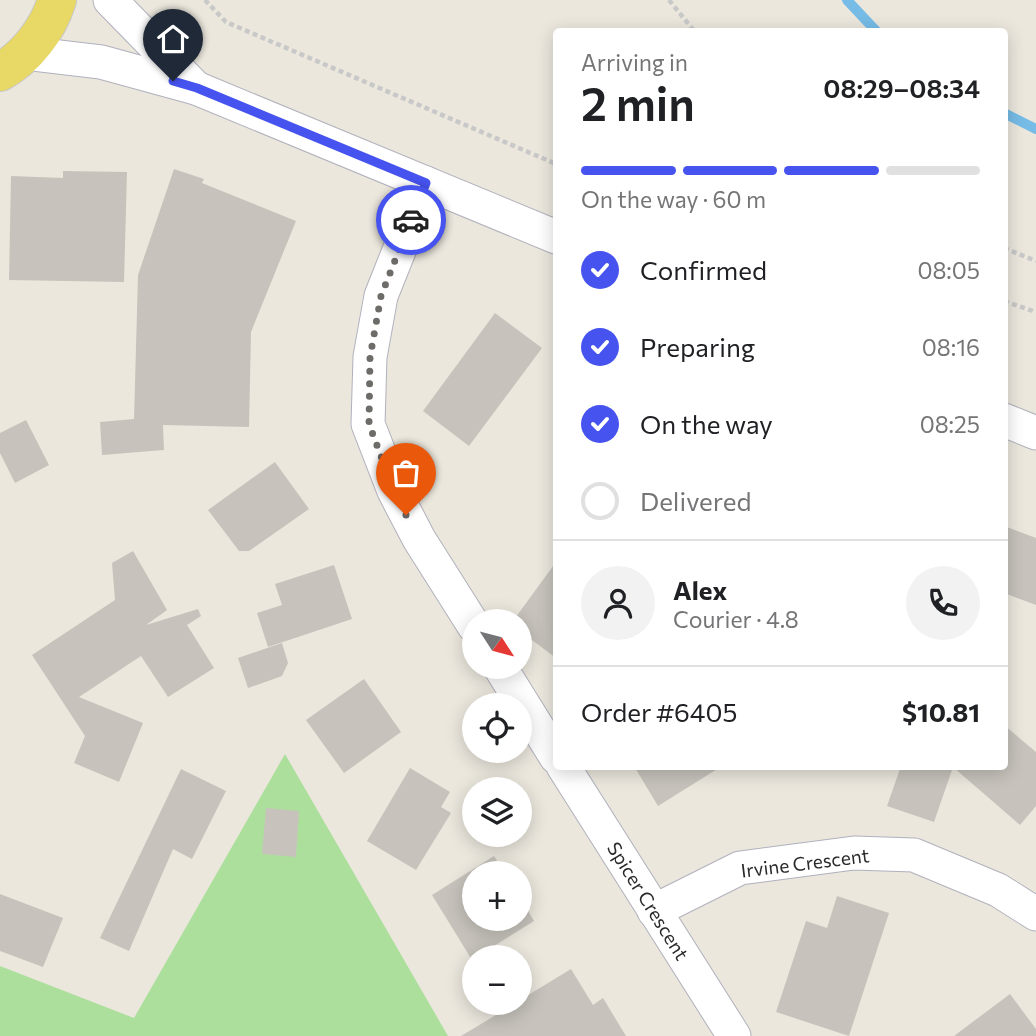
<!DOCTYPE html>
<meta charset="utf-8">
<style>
body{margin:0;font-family:Commissioner,sans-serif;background:#f2f2f2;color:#202124;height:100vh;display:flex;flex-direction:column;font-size:26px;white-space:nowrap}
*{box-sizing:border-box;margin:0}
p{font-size:23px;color:#757577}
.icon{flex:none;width:38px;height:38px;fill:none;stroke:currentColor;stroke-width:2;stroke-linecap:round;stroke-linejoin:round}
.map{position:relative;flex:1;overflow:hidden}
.sheet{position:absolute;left:553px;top:28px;width:455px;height:742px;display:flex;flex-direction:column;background:#fff;border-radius:7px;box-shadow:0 4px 18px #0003}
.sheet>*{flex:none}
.needle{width:46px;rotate:126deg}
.tools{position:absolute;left:462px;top:609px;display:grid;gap:14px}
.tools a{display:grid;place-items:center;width:70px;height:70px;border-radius:50%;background:#fff;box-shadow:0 4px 18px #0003;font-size:35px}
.pin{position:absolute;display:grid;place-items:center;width:60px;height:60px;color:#fff;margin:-72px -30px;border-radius:50% 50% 50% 0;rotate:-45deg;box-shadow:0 0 7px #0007}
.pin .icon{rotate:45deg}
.courier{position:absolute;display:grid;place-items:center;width:70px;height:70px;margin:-35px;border:5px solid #4653ef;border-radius:50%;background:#fff;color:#222;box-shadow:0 2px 9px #0007}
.summary em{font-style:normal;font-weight:600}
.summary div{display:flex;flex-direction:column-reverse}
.summary{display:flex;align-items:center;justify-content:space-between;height:119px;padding:0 28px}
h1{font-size:46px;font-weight:600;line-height:52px}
.bar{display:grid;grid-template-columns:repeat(4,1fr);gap:10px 7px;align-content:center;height:84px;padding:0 28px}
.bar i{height:9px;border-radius:5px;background:#e0e0e0}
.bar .current{background:#4653ef}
.bar p{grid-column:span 4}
.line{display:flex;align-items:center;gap:18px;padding:0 28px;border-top:2px solid #e0e0e0}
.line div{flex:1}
.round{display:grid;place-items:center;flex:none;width:74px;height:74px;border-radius:37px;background:#f2f2f2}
ol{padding:0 28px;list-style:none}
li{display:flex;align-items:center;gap:21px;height:77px}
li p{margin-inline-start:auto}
li .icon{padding:7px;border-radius:50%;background:#4653ef;color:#fff;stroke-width:4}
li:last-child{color:#757577}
li i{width:38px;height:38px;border:4px solid #e0e0e0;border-radius:50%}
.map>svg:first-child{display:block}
.green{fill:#acdf9c}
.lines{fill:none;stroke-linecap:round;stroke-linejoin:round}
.stream{stroke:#76bce7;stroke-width:10}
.building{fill:#c7c3bc}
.minor-casing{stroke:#b0b1bd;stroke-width:35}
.major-casing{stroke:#c8c8c8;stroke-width:40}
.path{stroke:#c8c8c8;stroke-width:4.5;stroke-dasharray:5 3.5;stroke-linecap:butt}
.minor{stroke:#fff;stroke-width:33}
.major{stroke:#e8d865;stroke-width:38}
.done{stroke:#6e6c69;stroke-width:7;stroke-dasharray:0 12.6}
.route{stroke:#4653ef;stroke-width:9}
.labels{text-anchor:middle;stroke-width:5;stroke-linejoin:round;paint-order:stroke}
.street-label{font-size:19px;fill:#2a2a2a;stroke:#fff}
</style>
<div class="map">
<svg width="1036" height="1036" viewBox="0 0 1036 1036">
<rect width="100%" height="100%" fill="#ebe7dd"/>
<!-- green -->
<path class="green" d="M285 754 448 1036H0V966L134 1018Z"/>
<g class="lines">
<!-- stream -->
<g class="stream">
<path d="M847 0 877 32"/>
<path d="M1004 113 1036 129"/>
</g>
</g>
<!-- building -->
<g class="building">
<path d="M174 169 204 179 202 183 296 221 251 332 249 427 163 425 164 450 102 455 100 422 134 419 138 275Z"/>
<path d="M63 171 127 172 124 282 9 280 11 176 63 178Z"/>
<path d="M495 313 542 348 469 446 423 411Z"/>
<path d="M26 420 49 465 15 483 0 453V433Z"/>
<path d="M275 462 309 509 249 551H239L208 510Z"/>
<path d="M1004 526 1036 538V605L1004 593Z"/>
<path d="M133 551 167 610 146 625 198 609 201 616 187 625 214 668 168 697 141 656 79 697 143 723 119 782 74 763 85 736 32 655 115 600 112 563Z"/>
<path d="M556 562V658L520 631V621H513Z"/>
<path d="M334 565 352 619 268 647 257 613 282 605 275 584Z"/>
<path d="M282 643 288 663 282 676 248 688 238 658Z"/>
<path d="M364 679 401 732 344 773 306 720Z"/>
<path d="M1004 725 1036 752V806L1020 825 953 767 934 822 887 806 901 766H1004Z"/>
<path d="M634 766H722L658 806Z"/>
<path d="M410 768 450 792 441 807 451 813 416 870 367 841Z"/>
<path d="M181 769 226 791 192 859 173 849 129 951 100 938Z"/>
<path d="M266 808 299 811 296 857 262 854Z"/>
<path d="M494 856 505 873H474V919H520V897L534 921 472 960 432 895Z"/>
<path d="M0 894 63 918 43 967 0 951Z"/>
<path d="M837 896 889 913 849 1036 776 1012 806 921 827 928Z"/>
<path d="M571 969 593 1005 603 998 626 1036H461L516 1003H520V1000Z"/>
<path d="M1010 994 1036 1029V1036H954Z"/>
</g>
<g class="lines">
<!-- minor casing -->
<g class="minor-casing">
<g id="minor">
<path d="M110 0 196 88"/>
<path d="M25 53 101 62 196 88 556 237"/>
<path d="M426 183 381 296 370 357 368 424 394 491 419 539 474 626"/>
<path d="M1004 420 1036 433"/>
<path d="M500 667 556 757"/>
<path d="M563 766 734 1036"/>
<path d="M654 911 740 868 854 853 914 855 998 890 1036 914"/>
</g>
</g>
<!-- major casing -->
<g class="major-casing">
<path id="major" d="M0 72C27 57 48 29 57 0"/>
</g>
<!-- path -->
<g class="path">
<path d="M205 0 226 22 556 164"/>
<path d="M669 0 695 32"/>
<path d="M1004 248 1036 261"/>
<path d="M1004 301 1036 312"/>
</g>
<!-- minor -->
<use href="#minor" class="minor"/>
<!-- major -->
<use href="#major" class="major"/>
</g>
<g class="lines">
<!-- done -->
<path class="done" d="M406 515 394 491 369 424 370 357 381 296 411 220"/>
<!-- route -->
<path class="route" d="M173 81 197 88 426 183 411 220"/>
</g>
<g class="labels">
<!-- street labels -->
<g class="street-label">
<text transform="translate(805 863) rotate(-7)" y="7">Irvine Crescent</text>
<text transform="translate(648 901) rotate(58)" y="7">Spicer Crescent</text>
</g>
</g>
</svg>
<div class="tools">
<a><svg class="needle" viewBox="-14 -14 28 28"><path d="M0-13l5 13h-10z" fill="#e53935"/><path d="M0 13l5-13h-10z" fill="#757577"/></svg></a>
<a><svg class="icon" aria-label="locate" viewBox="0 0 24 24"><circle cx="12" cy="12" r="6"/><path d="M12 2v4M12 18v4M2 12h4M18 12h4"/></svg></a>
<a><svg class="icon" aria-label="layers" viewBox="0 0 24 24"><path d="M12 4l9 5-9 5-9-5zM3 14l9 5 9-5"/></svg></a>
<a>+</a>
<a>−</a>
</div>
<div class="pin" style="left:406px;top:515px;background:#ea580c"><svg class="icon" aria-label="bag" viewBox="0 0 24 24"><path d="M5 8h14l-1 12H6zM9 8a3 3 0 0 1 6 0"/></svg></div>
<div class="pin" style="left:173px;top:81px;background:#1f2937"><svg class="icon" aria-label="home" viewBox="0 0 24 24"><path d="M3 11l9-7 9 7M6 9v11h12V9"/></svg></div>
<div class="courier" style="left:411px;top:220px"><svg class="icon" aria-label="car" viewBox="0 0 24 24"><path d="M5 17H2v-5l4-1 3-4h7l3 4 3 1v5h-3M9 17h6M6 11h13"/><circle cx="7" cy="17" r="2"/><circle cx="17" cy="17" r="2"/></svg></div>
<section class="sheet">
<div class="summary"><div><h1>2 min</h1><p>Arriving in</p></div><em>08:29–08:34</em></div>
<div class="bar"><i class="current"></i><i class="current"></i><i class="current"></i><i></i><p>On the way · 60 m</p></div>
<ol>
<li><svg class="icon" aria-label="check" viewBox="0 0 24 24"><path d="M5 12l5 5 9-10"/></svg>Confirmed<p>08:05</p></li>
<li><svg class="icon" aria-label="check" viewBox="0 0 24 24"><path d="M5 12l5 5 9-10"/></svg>Preparing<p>08:16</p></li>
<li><svg class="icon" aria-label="check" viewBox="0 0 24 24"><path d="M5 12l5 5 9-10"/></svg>On the way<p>08:25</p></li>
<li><i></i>Delivered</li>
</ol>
<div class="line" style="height:126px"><a class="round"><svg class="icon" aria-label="person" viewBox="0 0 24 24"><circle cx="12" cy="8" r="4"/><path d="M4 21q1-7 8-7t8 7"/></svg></a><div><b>Alex</b><p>Courier · 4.8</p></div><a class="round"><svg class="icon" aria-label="phone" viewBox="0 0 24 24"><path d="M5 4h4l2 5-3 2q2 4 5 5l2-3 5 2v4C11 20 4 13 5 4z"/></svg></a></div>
<div class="line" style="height:91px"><div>Order #6405</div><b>$10.81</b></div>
</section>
</div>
